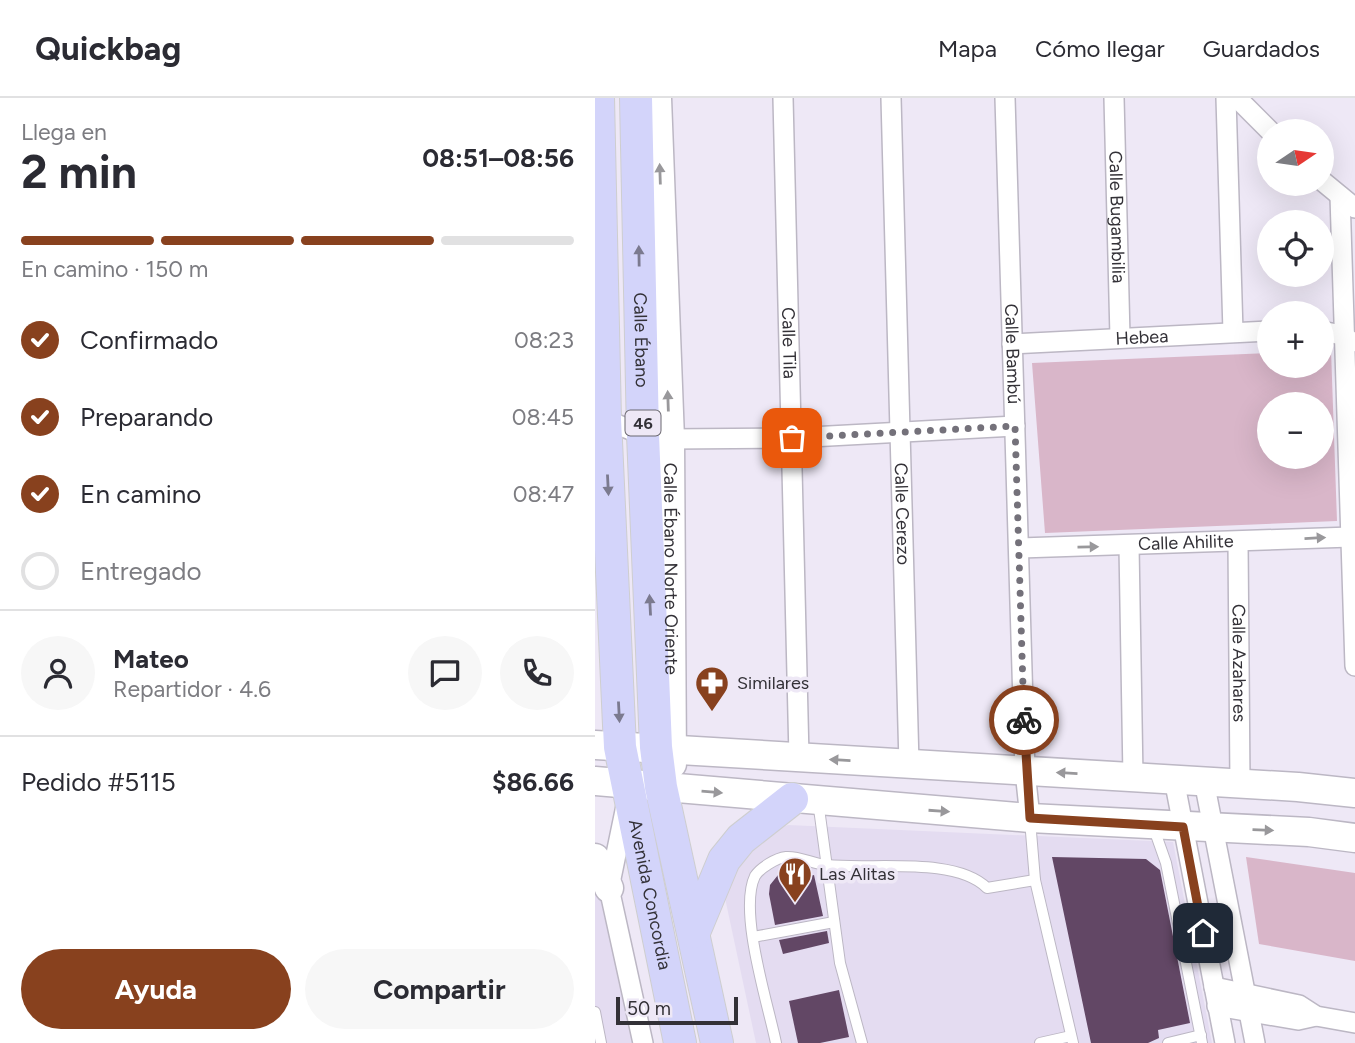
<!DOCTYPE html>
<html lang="es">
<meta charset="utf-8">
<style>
body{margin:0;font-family:Figtree,sans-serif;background:#f7f7f7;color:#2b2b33;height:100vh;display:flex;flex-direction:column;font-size:26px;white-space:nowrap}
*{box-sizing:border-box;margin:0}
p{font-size:23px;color:#7c7c81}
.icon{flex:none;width:38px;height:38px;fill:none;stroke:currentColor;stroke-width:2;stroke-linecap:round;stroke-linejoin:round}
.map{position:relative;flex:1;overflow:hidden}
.details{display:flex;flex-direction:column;background:#fff;width:595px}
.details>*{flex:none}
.needle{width:46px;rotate:77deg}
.buttons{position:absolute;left:662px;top:21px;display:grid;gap:14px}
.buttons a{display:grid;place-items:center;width:77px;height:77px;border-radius:50%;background:#fff;box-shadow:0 7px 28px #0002;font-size:35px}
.scale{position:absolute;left:21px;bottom:18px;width:122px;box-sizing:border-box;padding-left:7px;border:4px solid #333137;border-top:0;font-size:19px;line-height:24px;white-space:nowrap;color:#333137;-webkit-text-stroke:5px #eee8f6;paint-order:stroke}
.pin{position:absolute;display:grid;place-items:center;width:60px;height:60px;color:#fff;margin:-30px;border-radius:14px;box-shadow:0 4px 10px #0006}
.courier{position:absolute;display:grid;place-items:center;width:70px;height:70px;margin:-35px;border:5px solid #88411e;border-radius:50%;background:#fff;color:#222;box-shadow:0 2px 9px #0007}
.summary em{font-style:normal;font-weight:700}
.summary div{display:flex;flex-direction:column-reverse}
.summary{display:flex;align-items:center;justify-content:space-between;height:119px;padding:0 21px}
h1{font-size:46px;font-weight:700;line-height:52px}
.bar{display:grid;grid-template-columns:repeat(4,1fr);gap:10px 7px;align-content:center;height:84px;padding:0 21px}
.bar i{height:9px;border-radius:5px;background:#e1e1e2}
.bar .active{background:#88411e}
.bar p{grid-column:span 4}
.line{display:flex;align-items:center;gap:18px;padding:0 21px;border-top:2px solid #e1e1e2}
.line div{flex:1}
.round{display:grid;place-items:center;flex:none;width:74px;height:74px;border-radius:37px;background:#f7f7f7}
ol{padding:0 21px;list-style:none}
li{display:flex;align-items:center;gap:21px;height:77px}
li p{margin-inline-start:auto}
li .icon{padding:7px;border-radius:50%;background:#88411e;color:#fff;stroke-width:4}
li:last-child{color:#7c7c81}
li i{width:38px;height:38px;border:4px solid #e1e1e2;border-radius:50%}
.cta{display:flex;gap:14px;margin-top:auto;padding:14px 21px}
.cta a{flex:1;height:80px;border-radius:42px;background:#88411e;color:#fff;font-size:28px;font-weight:700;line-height:80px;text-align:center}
.cta a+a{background:#f7f7f7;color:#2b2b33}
header{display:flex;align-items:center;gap:42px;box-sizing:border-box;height:98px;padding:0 35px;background:#fff;border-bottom:2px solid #e1e1e2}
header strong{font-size:33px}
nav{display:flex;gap:38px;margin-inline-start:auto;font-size:24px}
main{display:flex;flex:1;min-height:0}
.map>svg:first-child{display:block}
.built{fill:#e4dcf1}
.green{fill:#d9b6c9;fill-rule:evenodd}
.building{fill:#624765}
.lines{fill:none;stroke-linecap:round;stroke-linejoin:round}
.lane-casing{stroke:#bcb7c4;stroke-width:12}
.street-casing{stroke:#bcb7c4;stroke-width:22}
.secondary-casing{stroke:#bcb7c4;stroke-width:31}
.primary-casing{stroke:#cececf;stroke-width:34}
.lane{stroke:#fff;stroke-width:10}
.street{stroke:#fff;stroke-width:19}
.secondary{stroke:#fff;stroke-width:28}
.primary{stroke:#d3d4fa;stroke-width:32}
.oneway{fill:#99989b}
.oneway2{fill:#7b7a8f}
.done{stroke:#74717a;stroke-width:7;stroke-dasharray:0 12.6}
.route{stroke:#88411e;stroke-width:9}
.labels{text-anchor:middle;stroke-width:7;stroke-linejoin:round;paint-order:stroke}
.shield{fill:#eee8f6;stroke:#6b6870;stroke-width:2}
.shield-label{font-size:16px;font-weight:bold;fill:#333137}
.street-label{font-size:18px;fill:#333137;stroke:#eee8f6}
.poi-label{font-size:18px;fill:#333137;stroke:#eee8f6;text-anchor:start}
</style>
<header>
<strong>Quickbag</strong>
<nav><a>Mapa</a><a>Cómo llegar</a><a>Guardados</a></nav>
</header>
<main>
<section class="details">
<div class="summary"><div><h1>2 min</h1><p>Llega en</p></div><em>08:51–08:56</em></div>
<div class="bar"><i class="active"></i><i class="active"></i><i class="active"></i><i></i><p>En camino · 150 m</p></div>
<ol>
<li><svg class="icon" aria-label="check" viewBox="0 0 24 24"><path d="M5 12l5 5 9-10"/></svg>Confirmado<p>08:23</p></li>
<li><svg class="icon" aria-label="check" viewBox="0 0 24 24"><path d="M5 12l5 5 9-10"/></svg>Preparando<p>08:45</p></li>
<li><svg class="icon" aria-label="check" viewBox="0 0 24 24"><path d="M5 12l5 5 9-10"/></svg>En camino<p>08:47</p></li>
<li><i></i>Entregado</li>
</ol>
<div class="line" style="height:126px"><a class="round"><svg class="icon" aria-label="person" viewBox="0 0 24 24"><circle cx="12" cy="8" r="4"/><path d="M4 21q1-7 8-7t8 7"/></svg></a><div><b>Mateo</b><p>Repartidor · 4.6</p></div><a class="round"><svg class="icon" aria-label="chat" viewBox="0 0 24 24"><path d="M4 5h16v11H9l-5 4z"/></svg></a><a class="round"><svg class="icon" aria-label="phone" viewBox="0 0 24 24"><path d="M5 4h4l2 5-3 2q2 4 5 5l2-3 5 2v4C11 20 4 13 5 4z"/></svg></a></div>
<div class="line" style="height:91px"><div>Pedido #5115</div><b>$86.66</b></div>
<div class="cta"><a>Ayuda</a><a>Compartir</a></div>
</section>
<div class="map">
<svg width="760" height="945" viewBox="0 0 760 945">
<rect width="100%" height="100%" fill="#eee8f6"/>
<!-- built -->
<g class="built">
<path d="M193 727 578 744 617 945H161L130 800 135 773 168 737Z"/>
<path d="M0 781 2 785 38 945H0Z"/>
</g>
<!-- green -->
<g class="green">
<path d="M736 252 742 423 450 435 437 265 674 255V268H726V253ZM674 306H726V359H674Z"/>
<path d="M651 759 760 775V863L664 846Z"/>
</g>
<!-- building -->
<g class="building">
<path d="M457 759 551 761 565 772 595 925 563 932 564 940 553 945H496Z"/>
<path d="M187 772H201L203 781 219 777 228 818 180 827 174 796 175 787Z"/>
<path d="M232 833 234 845 188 856 184 842Z"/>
<path d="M244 892 254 939 225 945H203L194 903Z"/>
</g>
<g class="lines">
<!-- lane casing -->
<g class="lane-casing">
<g id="lane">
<path d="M223 703 245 865 267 945"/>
<path d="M435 722 440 782 478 945"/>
<path d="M558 728 571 765 607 945"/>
<path d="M158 839 239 824"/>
<path d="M0 914 6 945"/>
<path d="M181 945C173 906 143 813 160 778 165 770 181 760 191 759 205 758 218 766 232 767 276 772 360 758 392 790L440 782"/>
<path d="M445 945 476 938"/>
<path d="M573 945 606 937"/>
</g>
</g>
<!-- street casing -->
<g class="street-casing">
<g id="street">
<path id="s1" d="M188 0 204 659"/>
<path id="s2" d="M296 0 314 666"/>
<path id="s3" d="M410 0 430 673 435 720"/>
<path id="s4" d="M519 0 525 239"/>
<path d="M631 0 638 234"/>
<path d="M642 0 675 33"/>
<path d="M726 82 760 110"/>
<path d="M745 98 760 568"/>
<path d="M726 233 747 237 757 244"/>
<path id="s5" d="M417 246 674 233"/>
<path d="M4 319 48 337 75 341 197 340 420 328"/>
<path id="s6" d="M643 444 645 686"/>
<path d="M534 448 538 679"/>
<path id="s7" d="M425 450 756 439"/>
<path d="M579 681 630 945"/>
<path d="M609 683 660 945"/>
<path d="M31 708 14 790 48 945"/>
<path d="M619 889 704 907 721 918 760 925"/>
<path d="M622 908 703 922 721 918"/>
</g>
</g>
<!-- secondary casing -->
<g class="secondary-casing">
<g id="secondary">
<path id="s8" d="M62 0 75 341 77 666"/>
<path d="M0 647 703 689 760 695"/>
<path d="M0 683 435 720 714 734 760 740"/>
<path d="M0 760 14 790"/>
</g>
</g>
<!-- primary casing -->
<g class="primary-casing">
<g id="primary">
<path id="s9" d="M3 0 10 321 25 649 85 945"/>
<path id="s10" d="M41 0 48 337 61 649 66 689 122 945"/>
<path d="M99 834 129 762 146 741 197 701"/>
</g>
</g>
<!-- lane -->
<use href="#lane" class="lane"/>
<!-- street -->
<use href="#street" class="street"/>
<!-- secondary -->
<use href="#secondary" class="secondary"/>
<!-- primary -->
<use href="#primary" class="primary"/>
</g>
<!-- one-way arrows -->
<defs><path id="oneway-solid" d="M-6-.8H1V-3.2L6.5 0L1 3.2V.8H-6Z" transform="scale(1.75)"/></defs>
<g class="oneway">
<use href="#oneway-solid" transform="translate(65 76) rotate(-92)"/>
<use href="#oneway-solid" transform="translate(73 303) rotate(-92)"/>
<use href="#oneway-solid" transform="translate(720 440) rotate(-3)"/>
<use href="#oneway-solid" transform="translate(493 449) rotate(-1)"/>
<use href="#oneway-solid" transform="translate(245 662) rotate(-177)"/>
<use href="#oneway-solid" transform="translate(472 675) rotate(-177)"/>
<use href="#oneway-solid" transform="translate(117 694) rotate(5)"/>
<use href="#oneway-solid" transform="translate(344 713) rotate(4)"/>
<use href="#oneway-solid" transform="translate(668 732) rotate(2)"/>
</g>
<g class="oneway2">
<use href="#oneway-solid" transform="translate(44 158) rotate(-91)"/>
<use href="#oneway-solid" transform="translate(13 387) rotate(87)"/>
<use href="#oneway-solid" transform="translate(55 507) rotate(-93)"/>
<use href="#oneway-solid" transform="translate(24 614) rotate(87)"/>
</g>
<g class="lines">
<!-- done -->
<path class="done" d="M197 340 420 328 429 622"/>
<!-- route -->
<path class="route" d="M429 622 435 720 588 729 608 835"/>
</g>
<!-- icons -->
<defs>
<g id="pharmacy-pin" transform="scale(1.75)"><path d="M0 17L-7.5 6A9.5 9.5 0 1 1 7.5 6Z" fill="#88411e" stroke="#eee8f6"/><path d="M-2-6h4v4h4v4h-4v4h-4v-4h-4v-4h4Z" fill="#fff"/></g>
<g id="restaurant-pin" transform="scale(1.75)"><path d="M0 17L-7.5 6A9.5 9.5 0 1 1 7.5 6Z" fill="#88411e" stroke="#eee8f6"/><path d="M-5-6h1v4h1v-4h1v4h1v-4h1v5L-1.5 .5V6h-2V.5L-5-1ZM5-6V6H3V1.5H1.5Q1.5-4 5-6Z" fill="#fff"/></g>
</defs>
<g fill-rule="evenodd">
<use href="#pharmacy-pin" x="117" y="585"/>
<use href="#restaurant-pin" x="200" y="776"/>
</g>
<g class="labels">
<!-- shield labels -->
<rect class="shield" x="30.5" y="312.5" width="35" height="25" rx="5"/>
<g class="shield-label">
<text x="48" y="331">46</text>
</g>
<!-- street labels -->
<g class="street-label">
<text dy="6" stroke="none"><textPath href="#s4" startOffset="119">Calle Bugambilia</textPath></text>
<text dy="6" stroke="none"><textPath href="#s5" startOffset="130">Hebea</textPath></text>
<text dy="6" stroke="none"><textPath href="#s10" startOffset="242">Calle Ébano</textPath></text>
<text dy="6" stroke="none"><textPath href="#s1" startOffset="245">Calle Tila</textPath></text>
<text dy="6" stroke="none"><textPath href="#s3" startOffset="256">Calle Bambú</textPath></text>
<text dy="6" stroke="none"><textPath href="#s2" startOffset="416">Calle Cerezo</textPath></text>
<text dy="6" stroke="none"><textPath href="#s7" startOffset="166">Calle Ahilite</textPath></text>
<text dy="6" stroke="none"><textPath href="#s8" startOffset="471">Calle Ébano Norte Oriente</textPath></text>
<text dy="6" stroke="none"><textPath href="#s6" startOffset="121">Calle Azahares</textPath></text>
<text dy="6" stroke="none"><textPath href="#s9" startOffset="800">Avenida Concordia</textPath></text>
</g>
<!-- poi labels -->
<g class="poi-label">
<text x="142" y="591">Similares</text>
<text x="224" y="782">Las Alitas</text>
</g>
</g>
</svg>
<div class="buttons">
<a><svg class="needle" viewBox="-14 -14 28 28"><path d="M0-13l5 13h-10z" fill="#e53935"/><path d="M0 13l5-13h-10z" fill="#7c7c81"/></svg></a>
<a><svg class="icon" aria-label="locate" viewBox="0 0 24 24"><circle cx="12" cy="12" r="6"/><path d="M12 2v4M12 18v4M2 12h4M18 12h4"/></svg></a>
<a>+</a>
<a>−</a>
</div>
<div class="scale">50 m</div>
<div class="pin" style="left:197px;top:340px;background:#ea580c"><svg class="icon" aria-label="bag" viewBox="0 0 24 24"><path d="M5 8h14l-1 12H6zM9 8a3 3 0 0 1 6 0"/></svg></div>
<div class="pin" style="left:608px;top:835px;background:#1f2937"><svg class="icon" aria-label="home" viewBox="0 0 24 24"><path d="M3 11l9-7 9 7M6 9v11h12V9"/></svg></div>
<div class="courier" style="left:429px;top:622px"><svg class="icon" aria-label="bike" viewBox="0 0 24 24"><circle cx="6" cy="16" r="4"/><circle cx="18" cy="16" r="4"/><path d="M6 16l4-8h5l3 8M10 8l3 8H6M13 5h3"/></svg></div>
</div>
</main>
